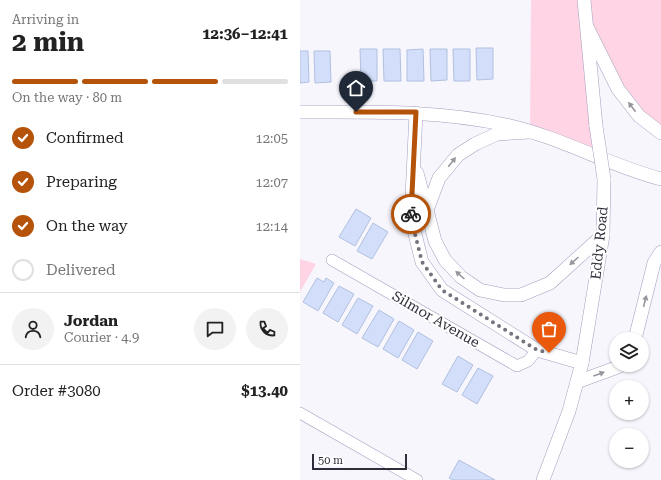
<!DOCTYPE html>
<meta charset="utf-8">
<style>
body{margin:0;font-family:"Roboto Serif",serif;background:#f2f2f2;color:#222;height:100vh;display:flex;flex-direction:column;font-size:15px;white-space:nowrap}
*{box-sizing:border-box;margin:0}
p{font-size:13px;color:#767676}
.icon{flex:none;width:22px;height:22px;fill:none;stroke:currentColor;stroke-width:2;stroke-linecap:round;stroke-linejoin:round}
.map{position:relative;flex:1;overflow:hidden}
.sheet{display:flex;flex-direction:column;background:#fff;width:300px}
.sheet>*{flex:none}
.controls{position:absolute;left:309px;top:332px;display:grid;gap:8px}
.controls a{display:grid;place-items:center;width:40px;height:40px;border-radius:50%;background:#fff;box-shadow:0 1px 3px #0004;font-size:20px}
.scale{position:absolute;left:12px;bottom:10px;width:95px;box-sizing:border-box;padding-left:4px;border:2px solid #302d3a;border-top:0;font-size:11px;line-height:14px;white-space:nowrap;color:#302d3a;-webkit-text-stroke:3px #fff;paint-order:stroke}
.pin{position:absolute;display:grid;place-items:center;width:34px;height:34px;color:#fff;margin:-41px -17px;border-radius:50% 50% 50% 0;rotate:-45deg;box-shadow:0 0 4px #0007}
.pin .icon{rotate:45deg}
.courier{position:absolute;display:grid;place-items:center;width:40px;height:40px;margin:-20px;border:3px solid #b45309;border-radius:50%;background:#fff;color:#222;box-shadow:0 1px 5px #0007}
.overview em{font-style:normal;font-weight:700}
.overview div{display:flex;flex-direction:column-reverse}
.overview{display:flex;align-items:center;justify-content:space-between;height:68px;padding:0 12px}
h1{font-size:26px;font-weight:700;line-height:30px}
.bar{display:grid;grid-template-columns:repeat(4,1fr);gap:6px 4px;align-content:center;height:48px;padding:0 12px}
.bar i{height:5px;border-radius:3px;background:#e0e0e0}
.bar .current{background:#b45309}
.bar p{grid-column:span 4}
.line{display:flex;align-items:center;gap:10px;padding:0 12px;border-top:1px solid #e0e0e0}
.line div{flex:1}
.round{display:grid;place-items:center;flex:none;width:42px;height:42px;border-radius:21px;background:#f2f2f2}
ol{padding:0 12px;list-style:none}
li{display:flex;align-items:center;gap:12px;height:44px}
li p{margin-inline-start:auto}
li .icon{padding:4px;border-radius:50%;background:#b45309;color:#fff;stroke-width:4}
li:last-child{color:#767676}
li i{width:22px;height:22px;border:2px solid #e0e0e0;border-radius:50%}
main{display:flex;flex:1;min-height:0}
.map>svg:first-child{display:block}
.green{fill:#ffd4e4}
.building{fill:#d3dffa;stroke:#b1c0e0}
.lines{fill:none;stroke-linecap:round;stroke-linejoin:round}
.minor-casing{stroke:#a59ebf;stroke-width:12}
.tertiary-casing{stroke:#a59ebf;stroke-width:14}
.minor{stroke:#fff;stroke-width:11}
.tertiary{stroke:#fff;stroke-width:13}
.tertiary-bridge-casing{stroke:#a59ebf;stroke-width:14;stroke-linecap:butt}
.tertiary-bridge{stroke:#fff;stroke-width:13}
.oneway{fill:#98969c}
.done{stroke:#76737e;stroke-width:4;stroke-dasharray:0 7.2}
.route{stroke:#b45309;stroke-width:5}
.labels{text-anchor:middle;stroke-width:4;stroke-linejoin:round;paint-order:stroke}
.street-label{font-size:14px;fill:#302d3a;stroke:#fff}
</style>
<main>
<section class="sheet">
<div class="overview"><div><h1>2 min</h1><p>Arriving in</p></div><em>12:36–12:41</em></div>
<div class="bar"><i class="current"></i><i class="current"></i><i class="current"></i><i></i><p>On the way · 80 m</p></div>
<ol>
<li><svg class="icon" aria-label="check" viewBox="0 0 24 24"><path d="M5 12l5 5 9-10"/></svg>Confirmed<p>12:05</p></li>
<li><svg class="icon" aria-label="check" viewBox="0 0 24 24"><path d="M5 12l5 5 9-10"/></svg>Preparing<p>12:07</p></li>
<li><svg class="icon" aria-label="check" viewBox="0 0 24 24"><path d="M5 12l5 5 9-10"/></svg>On the way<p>12:14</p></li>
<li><i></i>Delivered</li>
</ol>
<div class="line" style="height:72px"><a class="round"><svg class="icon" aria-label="person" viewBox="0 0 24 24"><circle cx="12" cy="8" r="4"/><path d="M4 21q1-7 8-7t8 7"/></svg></a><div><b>Jordan</b><p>Courier · 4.9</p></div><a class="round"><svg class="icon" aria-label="chat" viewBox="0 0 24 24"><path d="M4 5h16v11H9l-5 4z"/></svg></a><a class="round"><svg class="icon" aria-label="phone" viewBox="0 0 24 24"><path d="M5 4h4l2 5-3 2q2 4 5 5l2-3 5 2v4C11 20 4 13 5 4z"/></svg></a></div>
<div class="line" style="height:52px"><div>Order #3080</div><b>$13.40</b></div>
</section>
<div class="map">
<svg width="361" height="480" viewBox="0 0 361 480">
<rect width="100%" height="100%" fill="#f7f6fd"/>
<!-- green -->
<g class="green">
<path d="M231 0H361V133L339 116 287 28 301 157 230 132Z"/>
<path d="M0 259 16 264 0 292Z"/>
</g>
<!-- building -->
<g class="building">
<path d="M176 48H193V79L177 80Z"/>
<path d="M60 49H77V81H61Z"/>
<path d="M83 49H100L101 81H84Z"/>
<path d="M123 49 124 81H107V50Z"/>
<path d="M130 49H147V80L131 81Z"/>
<path d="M153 49H170V81H154Z"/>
<path d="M0 51H8L9 82 0 83Z"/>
<path d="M14 51H30L31 82 15 83Z"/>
<path d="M56 209 71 218 55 246 39 237Z"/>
<path d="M73 223 88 232 72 259 57 251Z"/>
<path d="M17 278 24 282 26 278 34 283 18 311 3 302Z"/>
<path d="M39 286 54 294 38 322 23 313Z"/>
<path d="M58 298 73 306 57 334 42 325Z"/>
<path d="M79 310 94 319 78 347 62 338Z"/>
<path d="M99 321 114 330 98 358 83 349Z"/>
<path d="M118 332 133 341 117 369 102 360Z"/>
<path d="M158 356 173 365 157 392 142 384Z"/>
<path d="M178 368 193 376 177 404 162 395Z"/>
<path d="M159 460 195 480H153L149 478Z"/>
</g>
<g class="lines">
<!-- minor casing -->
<g class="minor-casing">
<g id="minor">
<path d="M32 260 217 366 228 361 237 350"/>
<path d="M0 413 117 480"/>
</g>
</g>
<!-- tertiary casing -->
<g class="tertiary-casing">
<g id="tertiary">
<path d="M284 0 296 126"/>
<path d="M287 27 318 89 339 116 361 133"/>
<path d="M0 112C69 112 138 110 206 125 260 137 308 165 361 179"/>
<path d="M116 113 111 218 122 262 142 290 237 350 282 363"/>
<path d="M230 132 197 134 175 144 158 155 139 178 127 210 135 241 145 260 161 277 180 290 204 295H221L250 283 303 235"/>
<path d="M117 173 127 210"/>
<path d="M335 339 354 263 361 252"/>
<path d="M277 382 318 367 319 365"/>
<path d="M243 480 269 411 282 363 303 235 304 179"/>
</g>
</g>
<!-- minor -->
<use href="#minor" class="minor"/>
<!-- tertiary -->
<use href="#tertiary" class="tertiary"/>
<!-- tertiary-bridge casing -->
<g class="tertiary-bridge-casing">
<path id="tertiary-bridge" d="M296 126 304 179"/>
</g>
<!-- tertiary-bridge -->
<use href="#tertiary-bridge" class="tertiary-bridge"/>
</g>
<!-- one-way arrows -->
<defs><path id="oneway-solid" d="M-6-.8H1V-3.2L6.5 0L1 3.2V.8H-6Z"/></defs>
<g class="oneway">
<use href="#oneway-solid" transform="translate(332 107) rotate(-127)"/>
<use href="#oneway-solid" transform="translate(152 162) rotate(-52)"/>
<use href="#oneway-solid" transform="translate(274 261) rotate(138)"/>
<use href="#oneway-solid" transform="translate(160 275) rotate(-138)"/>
<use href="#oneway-solid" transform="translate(345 301) rotate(-76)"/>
<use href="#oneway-solid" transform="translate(299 374) rotate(-20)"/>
</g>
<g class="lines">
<!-- done -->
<path class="done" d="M111 214V218L122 262 142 290 237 350 249 353"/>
<!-- route -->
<path class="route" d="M56 112H116L111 214"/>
</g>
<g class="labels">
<!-- street labels -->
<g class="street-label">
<text transform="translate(299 243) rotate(-84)" y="5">Eddy Road</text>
<text transform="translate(136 319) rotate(30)" y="5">Silmor Avenue</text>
</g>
</g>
</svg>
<div class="controls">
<a><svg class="icon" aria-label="layers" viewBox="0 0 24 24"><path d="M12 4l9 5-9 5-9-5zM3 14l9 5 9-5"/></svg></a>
<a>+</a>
<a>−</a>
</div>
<div class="scale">50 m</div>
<div class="pin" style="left:249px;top:353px;background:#ea580c"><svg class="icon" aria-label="bag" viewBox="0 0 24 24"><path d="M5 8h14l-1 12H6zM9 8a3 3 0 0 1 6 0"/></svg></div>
<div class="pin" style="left:56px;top:112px;background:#1f2937"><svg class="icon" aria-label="home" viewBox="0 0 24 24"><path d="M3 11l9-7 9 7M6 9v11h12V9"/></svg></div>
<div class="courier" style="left:111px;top:214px"><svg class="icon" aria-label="bike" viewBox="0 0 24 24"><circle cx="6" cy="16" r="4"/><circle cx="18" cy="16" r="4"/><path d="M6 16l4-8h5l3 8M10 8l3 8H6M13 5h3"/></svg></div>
</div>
</main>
